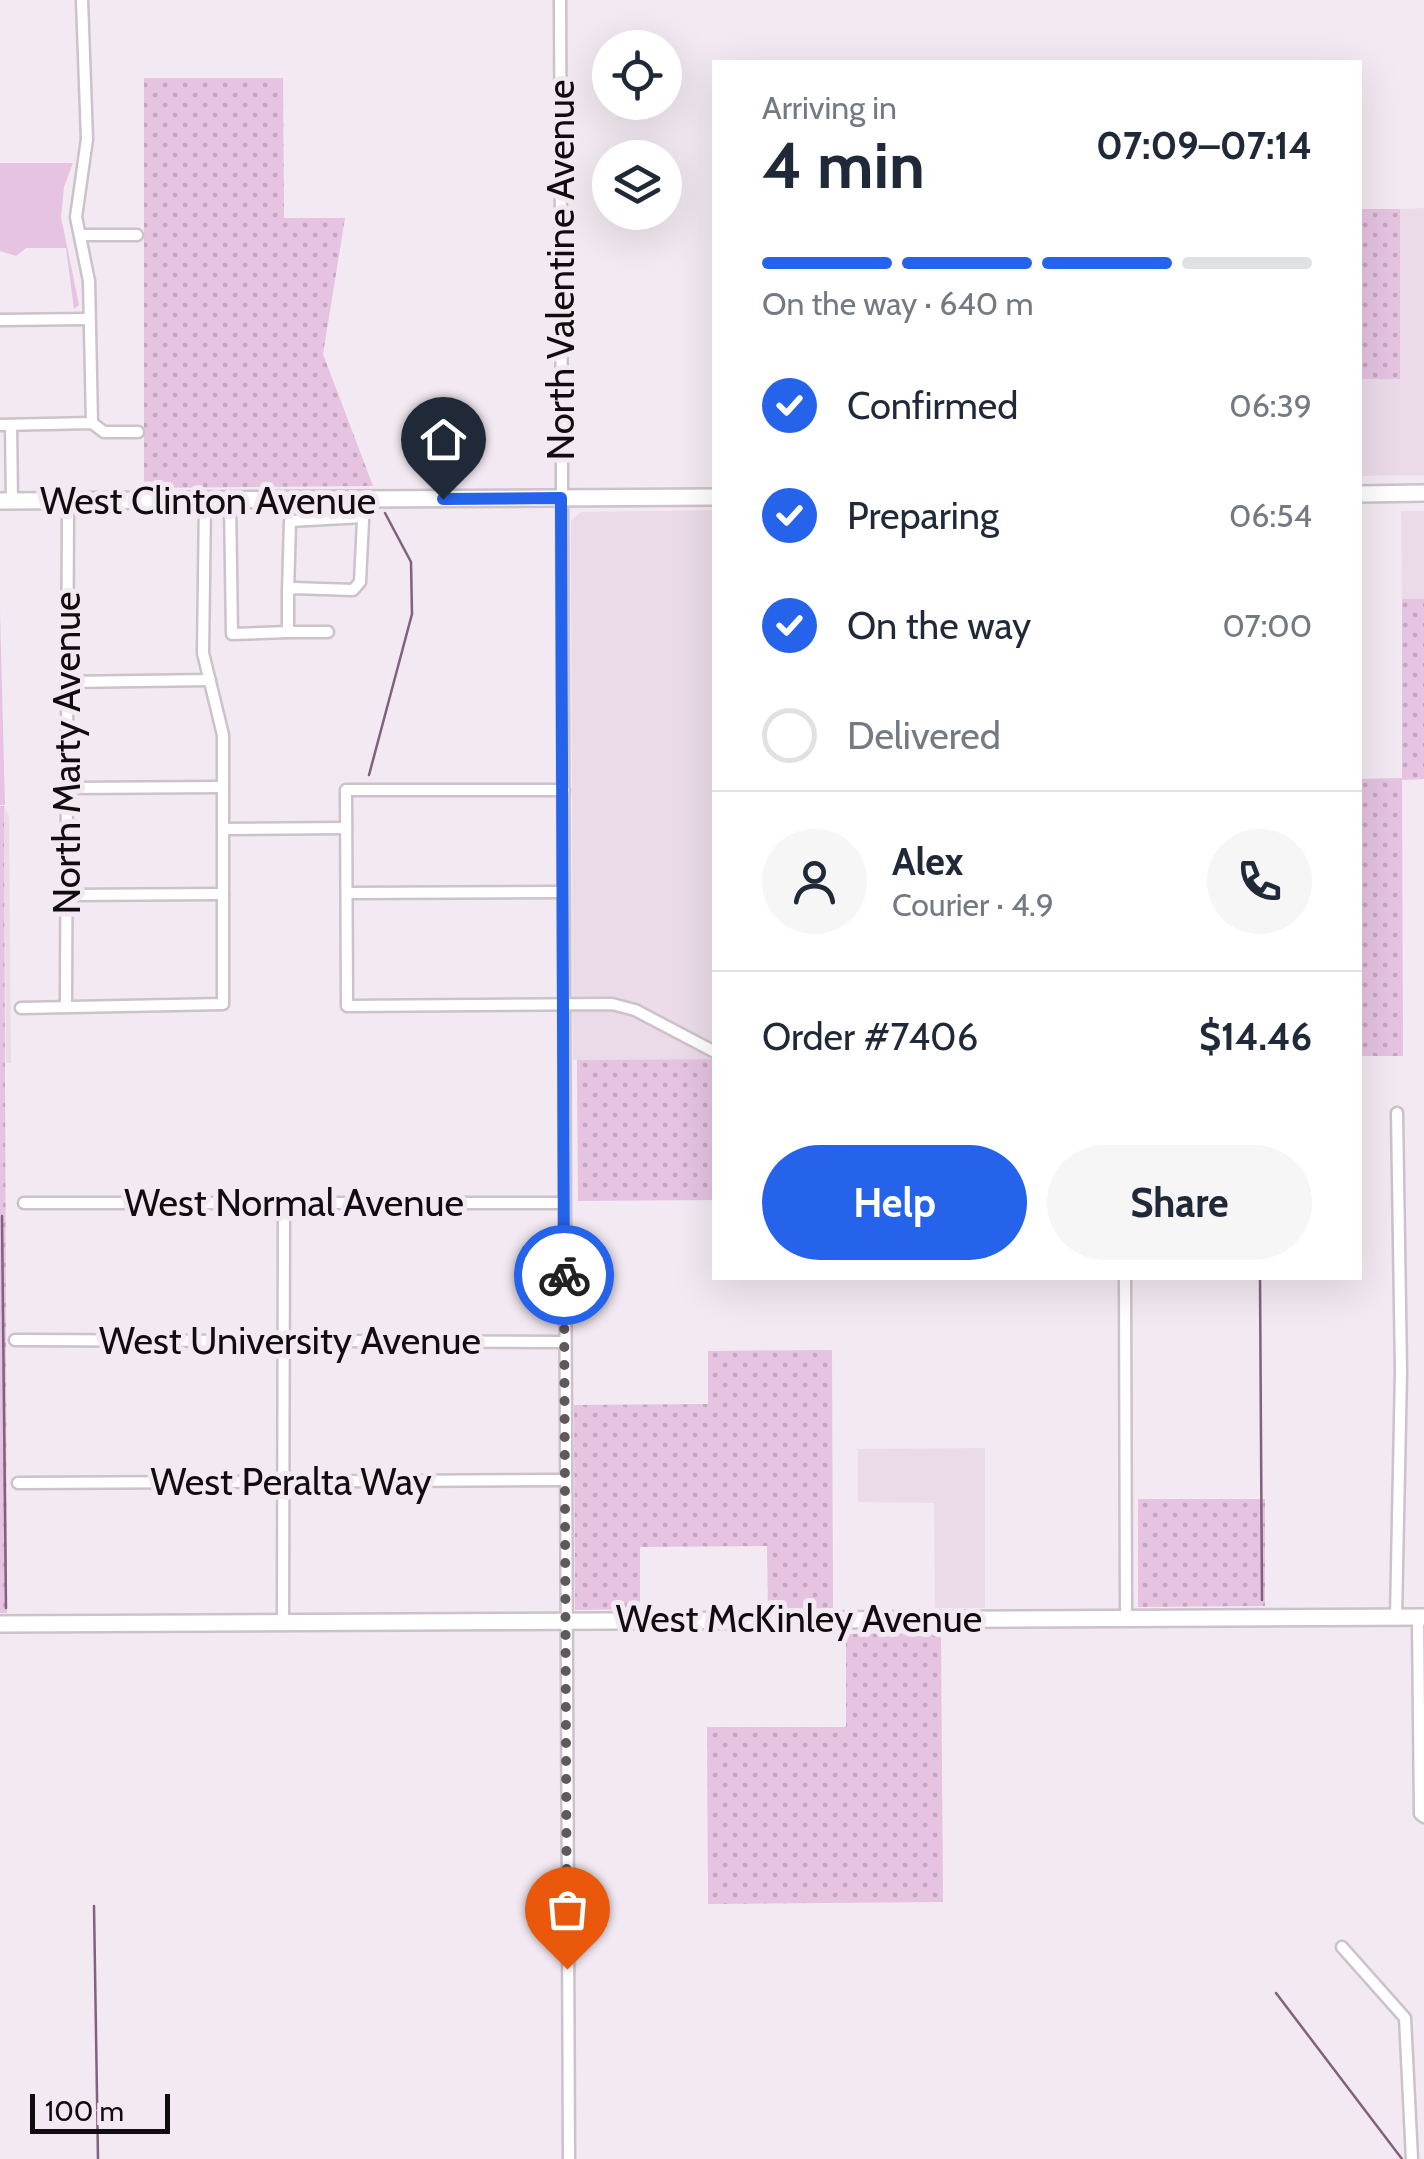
<!DOCTYPE html>
<meta charset="utf-8">
<style>
body{margin:0;font-family:Cabin,sans-serif;background:#f6f6f7;color:#1f2937;height:100vh;display:flex;flex-direction:column;font-size:38px;white-space:nowrap}
*{box-sizing:border-box;margin:0}
p{font-size:32px;color:#747a83}
.icon{flex:none;width:55px;height:55px;fill:none;stroke:currentColor;stroke-width:2;stroke-linecap:round;stroke-linejoin:round}
.map{position:relative;flex:1;overflow:hidden}
.panel{position:absolute;left:712px;top:60px;width:650px;height:1220px;display:flex;flex-direction:column;background:#fff;border-radius:0px;box-shadow:0 10px 40px #0002}
.panel>*{flex:none}
.tools{position:absolute;left:592px;top:30px;display:grid;gap:20px}
.tools a{display:grid;place-items:center;width:90px;height:90px;border-radius:50%;background:#fff;box-shadow:0 10px 40px #0002;font-size:50px}
.scale{position:absolute;left:30px;bottom:25px;width:140px;box-sizing:border-box;padding-left:10px;border:5px solid #100c0f;border-top:0;font-size:28px;line-height:35px;white-space:nowrap;color:#100c0f;-webkit-text-stroke:8px #f3e9f2;paint-order:stroke}
.pin{position:absolute;display:grid;place-items:center;width:85px;height:85px;color:#fff;margin:-102px -42px;border-radius:50% 50% 50% 0;rotate:-45deg;box-shadow:0 0 10px #0007}
.pin .icon{rotate:45deg}
.courier{position:absolute;display:grid;place-items:center;width:100px;height:100px;margin:-50px;border:8px solid #2563eb;border-radius:50%;background:#fff;color:#222;box-shadow:0 2px 12px #0007}
.summary em{font-style:normal;font-weight:700}
.summary div{display:flex;flex-direction:column-reverse}
.summary{display:flex;align-items:center;justify-content:space-between;height:170px;padding:0 50px}
h1{font-size:65px;font-weight:700;line-height:75px}
.bar{display:grid;grid-template-columns:repeat(4,1fr);gap:15px 10px;align-content:center;height:120px;padding:0 50px}
.bar i{height:12px;border-radius:8px;background:#e0e1e3}
.bar .on{background:#2563eb}
.bar p{grid-column:span 4}
.line{display:flex;align-items:center;gap:25px;padding:0 50px;border-top:2px solid #e0e1e3}
.line div{flex:1}
.round{display:grid;place-items:center;flex:none;width:105px;height:105px;border-radius:52px;background:#f6f6f7}
ol{padding:0 50px;list-style:none}
li{display:flex;align-items:center;gap:30px;height:110px}
li p{margin-inline-start:auto}
li .icon{padding:10px;border-radius:50%;background:#2563eb;color:#fff;stroke-width:4}
li:last-child{color:#747a83}
li i{width:55px;height:55px;border:5px solid #e0e1e3;border-radius:50%}
.primary-button{display:flex;gap:20px;margin-top:auto;padding:20px 50px}
.primary-button a{flex:1;height:115px;border-radius:60px;background:#2563eb;color:#fff;font-size:40px;font-weight:700;line-height:115px;text-align:center}
.primary-button a+a{background:#f6f6f7;color:#1f2937}
.map>svg:first-child{display:block}
.built{fill:#ebdbe9}
.grass{fill:url(#grass-dots)}
.park{fill:#e5c3e1}
.lines{fill:none;stroke-linecap:round;stroke-linejoin:round}
.stream{stroke:#81617e;stroke-width:2.5}
.minor-casing{stroke:#ccc2ca;stroke-width:15}
.secondary-casing{stroke:#ccc2ca;stroke-width:20}
.minor{stroke:#fff;stroke-width:10}
.secondary{stroke:#fff;stroke-width:15}
.done{stroke:#5f595e;stroke-width:10;stroke-dasharray:0 18}
.route{stroke:#2563eb;stroke-width:12}
.labels{text-anchor:middle;stroke-width:10;stroke-linejoin:round;paint-order:stroke}
.street-label{font-size:38px;fill:#100c0f;stroke:#f3e9f2}
</style>
<div class="map">
<svg width="1424" height="2159" viewBox="0 0 1424 2159">
<defs>
<pattern id="grass-dots" width="8" height="8" patternUnits="userSpaceOnUse" patternTransform="scale(2.5)"><rect width="8" height="8" fill="#e5c3e1"/><path d="M2 2h.1M6 6h.1" fill="none" stroke="#c3a6c0" stroke-width="1.8" stroke-linecap="round"/></pattern>
</defs>
<rect width="100%" height="100%" fill="#f3e9f2"/>
<!-- built -->
<g class="built">
<path d="M1424 208V475L1360 476V379L1400 378V209Z"/>
<path d="M715 510V1059L573 1060 571 521 581 512Z"/>
<path d="M1401 511H1424V599H1402Z"/>
<path d="M4 806 9 816 11 1063H6Z"/>
<path d="M985 1448V1608H935L934 1503 858 1502V1449Z"/>
</g>
<!-- grass -->
<g class="grass">
<path d="M144 78H283L284 218H345L323 354 373 486 144 488Z"/>
<rect x="1360" y="209" width="40" height="170"/>
<path d="M1402 599H1424V779L1402 780 1403 1056H1360V779L1402 778Z"/>
<path d="M0 806H4L7 1613H0Z"/>
<path d="M715 1059V1200L578 1201 577 1060Z"/>
<path d="M832 1350 833 1608 768 1609 767 1546 640 1547V1609L575 1610 574 1405 708 1404V1351Z"/>
<path d="M1138 1499H1265V1606L1138 1607Z"/>
<path d="M941 1633 943 1902 708 1904 707 1727H846V1634Z"/>
</g>
<!-- park -->
<g class="park">
<path d="M0 163H73L64 187 61 217 79 305 74 309 66 248H26L16 256 0 251Z"/>
<path d="M0 610 5 805H0Z"/>
</g>
<g class="lines">
<!-- stream -->
<g class="stream">
<path d="M369 775 412 614 411 562 385 513"/>
<path d="M2 1216 6 1608"/>
<path d="M1260 1278 1262 1600"/>
<path d="M94 1906 98 2159"/>
<path d="M1276 1993 1402 2159"/>
</g>
<!-- minor casing -->
<g class="minor-casing">
<g id="minor">
<path d="M82 0 87 139 76 217 89 281 92 423"/>
<path d="M560 0 569 2159"/>
<path d="M81 235H137"/>
<path d="M0 320 89 319"/>
<path d="M0 425 92 423 104 432H138"/>
<path d="M11 425 12 502"/>
<path d="M230 502 232 634 288 632"/>
<path d="M288 592 290 521 363 517"/>
<path d="M328 632H288V592L293 588 353 590 360 582 364 500"/>
<path d="M67 682 210 680"/>
<path d="M67 788 223 787"/>
<path d="M564 790H346L347 1006 612 1004 635 1010 715 1052"/>
<path d="M223 829 346 828"/>
<path d="M348 893 563 892"/>
<path d="M66 895 223 894"/>
<path d="M66 1004 68 502"/>
<path d="M21 1008 223 1004V735L203 653 205 502"/>
<path d="M24 1203H563"/>
<path d="M1125 1278 1126 1617"/>
<path d="M15 1340 564 1342"/>
<path d="M18 1483 565 1480"/>
<path d="M1396 1617 1401 1371 1397 1113"/>
<path d="M1418 1617 1420 1814 1424 1817"/>
<path d="M283 1622 284 1203"/>
<path d="M1342 1947 1405 2018 1412 2159"/>
</g>
</g>
<!-- secondary casing -->
<g class="secondary-casing">
<g id="secondary">
<path d="M1360 494 1424 493"/>
<path d="M0 501 715 497"/>
<path d="M0 1624 1424 1617"/>
</g>
</g>
<!-- minor -->
<use href="#minor" class="minor"/>
<!-- secondary -->
<use href="#secondary" class="secondary"/>
</g>
<g class="lines">
<!-- done -->
<path class="done" d="M564 1275 567 1969"/>
<!-- route -->
<path class="route" d="M443 499 561 498 564 1275"/>
</g>
<g class="labels">
<!-- street labels -->
<g class="street-label">
<text transform="translate(561 270) rotate(-90)" y="13">North Valentine Avenue</text>
<text x="208" y="514">West Clinton Avenue</text>
<text transform="translate(67 753) rotate(-90)" y="13">North Marty Avenue</text>
<text x="294" y="1216">West Normal Avenue</text>
<text x="290" y="1354">West University Avenue</text>
<text x="291" y="1495">West Peralta Way</text>
<text x="799" y="1632">West McKinley Avenue</text>
</g>
</g>
</svg>
<div class="tools">
<a><svg class="icon" aria-label="locate" viewBox="0 0 24 24"><circle cx="12" cy="12" r="6"/><path d="M12 2v4M12 18v4M2 12h4M18 12h4"/></svg></a>
<a><svg class="icon" aria-label="layers" viewBox="0 0 24 24"><path d="M12 4l9 5-9 5-9-5zM3 14l9 5 9-5"/></svg></a>
</div>
<div class="scale">100 m</div>
<div class="pin" style="left:567px;top:1969px;background:#ea580c"><svg class="icon" aria-label="bag" viewBox="0 0 24 24"><path d="M5 8h14l-1 12H6zM9 8a3 3 0 0 1 6 0"/></svg></div>
<div class="pin" style="left:443px;top:499px;background:#1f2937"><svg class="icon" aria-label="home" viewBox="0 0 24 24"><path d="M3 11l9-7 9 7M6 9v11h12V9"/></svg></div>
<div class="courier" style="left:564px;top:1275px"><svg class="icon" aria-label="bike" viewBox="0 0 24 24"><circle cx="6" cy="16" r="4"/><circle cx="18" cy="16" r="4"/><path d="M6 16l4-8h5l3 8M10 8l3 8H6M13 5h3"/></svg></div>
<section class="panel">
<div class="summary"><div><h1>4 min</h1><p>Arriving in</p></div><em>07:09–07:14</em></div>
<div class="bar"><i class="on"></i><i class="on"></i><i class="on"></i><i></i><p>On the way · 640 m</p></div>
<ol>
<li><svg class="icon" aria-label="check" viewBox="0 0 24 24"><path d="M5 12l5 5 9-10"/></svg>Confirmed<p>06:39</p></li>
<li><svg class="icon" aria-label="check" viewBox="0 0 24 24"><path d="M5 12l5 5 9-10"/></svg>Preparing<p>06:54</p></li>
<li><svg class="icon" aria-label="check" viewBox="0 0 24 24"><path d="M5 12l5 5 9-10"/></svg>On the way<p>07:00</p></li>
<li><i></i>Delivered</li>
</ol>
<div class="line" style="height:180px"><a class="round"><svg class="icon" aria-label="person" viewBox="0 0 24 24"><circle cx="12" cy="8" r="4"/><path d="M4 21q1-7 8-7t8 7"/></svg></a><div><b>Alex</b><p>Courier · 4.9</p></div><a class="round"><svg class="icon" aria-label="phone" viewBox="0 0 24 24"><path d="M5 4h4l2 5-3 2q2 4 5 5l2-3 5 2v4C11 20 4 13 5 4z"/></svg></a></div>
<div class="line" style="height:130px"><div>Order #7406</div><b>$14.46</b></div>
<div class="primary-button"><a>Help</a><a>Share</a></div>
</section>
</div>
